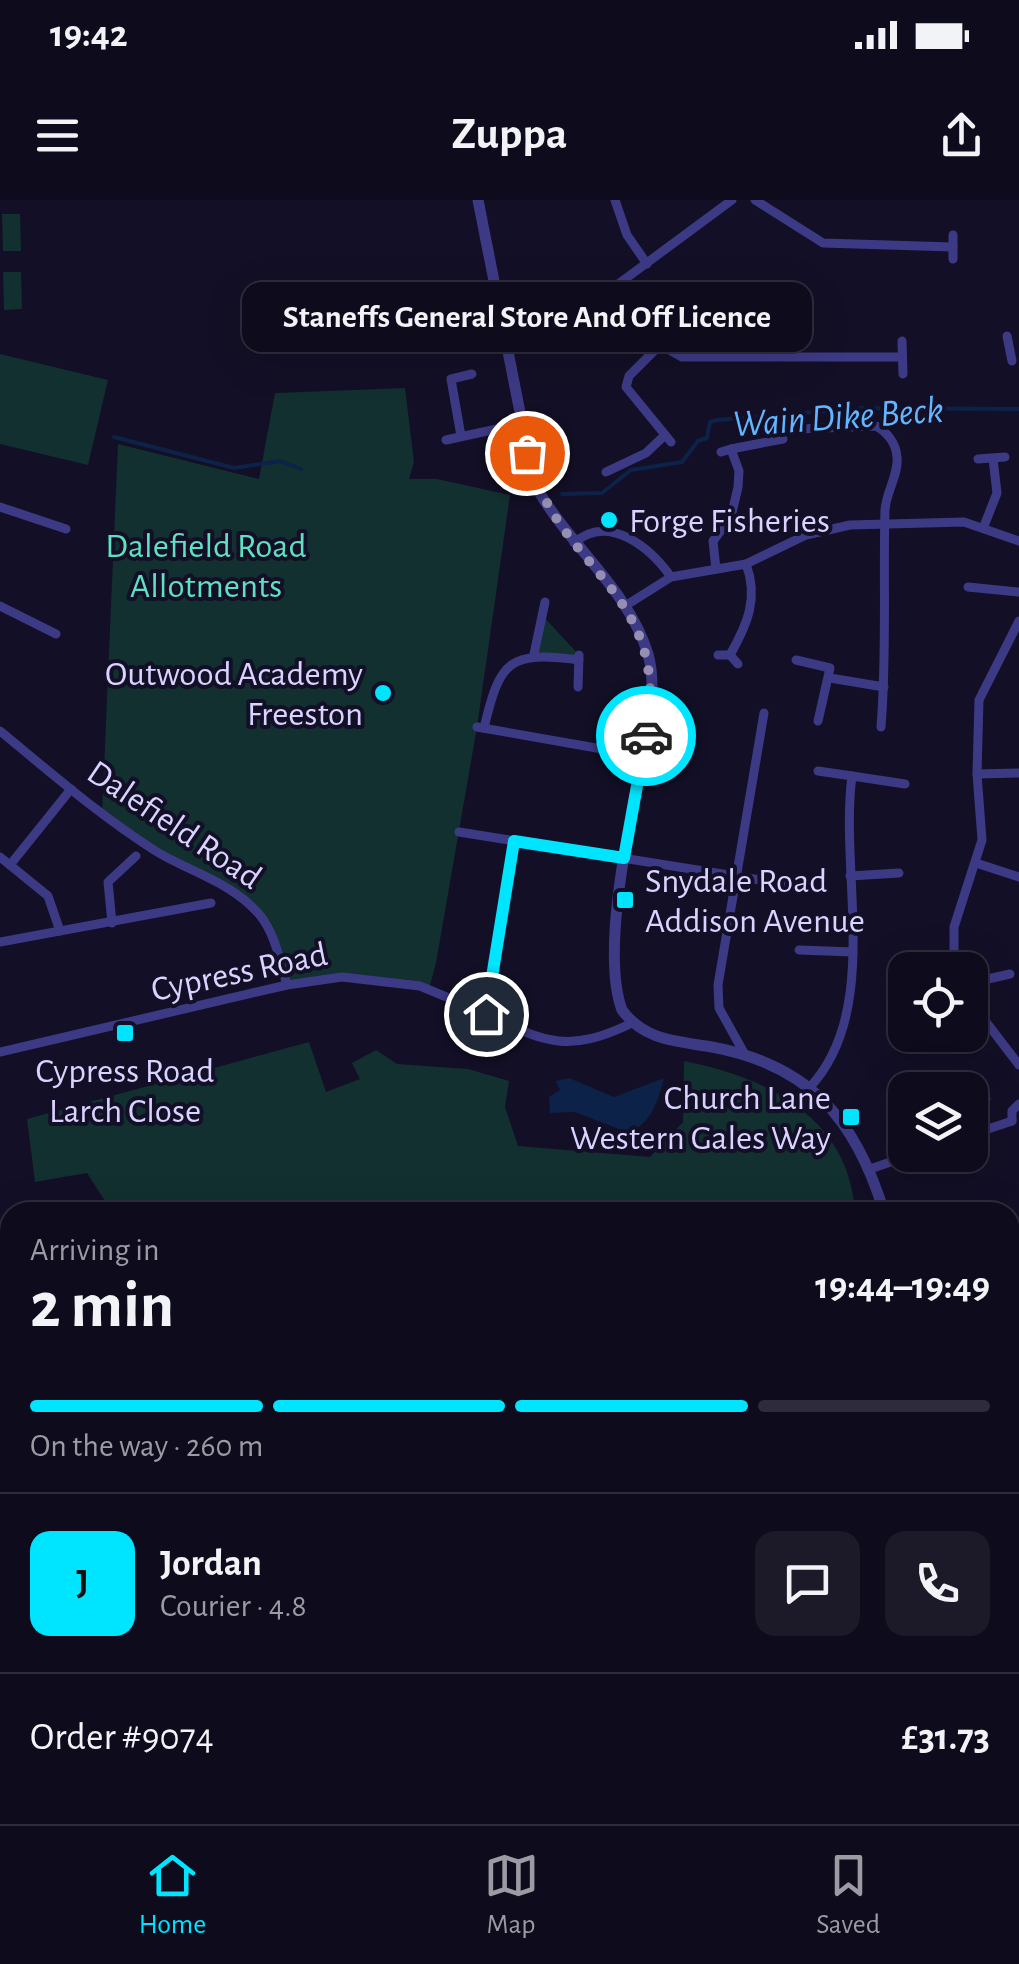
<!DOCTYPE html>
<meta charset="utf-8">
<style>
body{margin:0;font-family:"Alegreya Sans",sans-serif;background:#1c1929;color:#f1f3f6;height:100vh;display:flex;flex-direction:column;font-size:38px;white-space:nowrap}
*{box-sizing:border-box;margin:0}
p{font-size:32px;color:#9b9ba3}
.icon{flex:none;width:55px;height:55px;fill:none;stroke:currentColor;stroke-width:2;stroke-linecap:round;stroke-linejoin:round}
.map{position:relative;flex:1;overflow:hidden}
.drawer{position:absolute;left:0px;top:1002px;width:1020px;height:622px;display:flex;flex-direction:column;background:#0e0b1c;border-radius:30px 30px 0 0;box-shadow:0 10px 40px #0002,0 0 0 2px #2e2b3b}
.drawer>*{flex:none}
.controls{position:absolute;left:888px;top:752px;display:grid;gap:20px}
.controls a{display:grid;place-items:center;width:100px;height:100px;border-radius:20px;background:#0e0b1c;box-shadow:0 10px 40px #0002,0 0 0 2px #2e2b3b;font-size:50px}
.pin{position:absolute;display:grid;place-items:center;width:85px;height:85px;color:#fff;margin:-42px;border:5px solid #fff;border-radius:50%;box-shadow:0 2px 10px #0007}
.courier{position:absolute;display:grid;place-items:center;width:100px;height:100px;margin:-50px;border:8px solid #00e5ff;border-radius:50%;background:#fff;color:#222;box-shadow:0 2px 12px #0007}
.bubble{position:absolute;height:70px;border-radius:20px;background:#0e0b1c;box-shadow:0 10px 40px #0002,0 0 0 2px #2e2b3b;font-size:32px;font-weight:700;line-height:70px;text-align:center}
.summary em{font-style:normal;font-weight:700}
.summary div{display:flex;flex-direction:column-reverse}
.summary{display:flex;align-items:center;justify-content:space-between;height:170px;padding:0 30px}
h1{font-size:65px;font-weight:700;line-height:75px}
.bar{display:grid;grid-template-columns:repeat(4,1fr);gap:15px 10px;align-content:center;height:120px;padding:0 30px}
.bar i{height:12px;border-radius:8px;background:#2e2b3b}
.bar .current{background:#00e5ff}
.bar p{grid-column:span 4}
.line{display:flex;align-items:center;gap:25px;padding:0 30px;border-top:2px solid #2e2b3b}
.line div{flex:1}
.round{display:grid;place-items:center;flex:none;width:105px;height:105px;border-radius:20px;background:#1c1929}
.status{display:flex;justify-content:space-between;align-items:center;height:70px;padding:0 50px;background:#0e0b1c;direction:ltr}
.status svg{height:28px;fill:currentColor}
header{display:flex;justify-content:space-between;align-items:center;height:130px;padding:0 30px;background:#0e0b1c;font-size:45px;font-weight:700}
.dock{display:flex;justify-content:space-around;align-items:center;height:140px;border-top:2px solid #2e2b3b;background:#0e0b1c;font-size:28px;color:#9b9ba3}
.dock a{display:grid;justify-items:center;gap:5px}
.dock .current{color:#00e5ff}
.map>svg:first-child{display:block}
.green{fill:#12302f}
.water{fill:#0c2248}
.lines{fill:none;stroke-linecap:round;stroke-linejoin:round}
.stream{stroke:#0c2248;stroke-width:4}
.minor{stroke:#3d3a85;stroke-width:9}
.tertiary{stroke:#3d3a85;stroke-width:11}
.secondary{stroke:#6f6bff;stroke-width:12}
.primary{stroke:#c25bff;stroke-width:14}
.done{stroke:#948fb3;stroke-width:10;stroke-dasharray:0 18}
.route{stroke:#00e5ff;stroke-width:12}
.poi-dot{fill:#00e5ff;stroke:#130f26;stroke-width:4}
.labels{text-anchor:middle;stroke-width:8;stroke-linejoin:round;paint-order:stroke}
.poi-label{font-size:35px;fill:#d9d4ff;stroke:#130f26;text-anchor:start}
.park-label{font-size:35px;fill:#5fe0c0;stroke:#130f26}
.street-label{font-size:35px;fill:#d9d4ff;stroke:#130f26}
.water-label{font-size:38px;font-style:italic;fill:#62b6ff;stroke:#130f26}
</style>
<div class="status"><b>19:42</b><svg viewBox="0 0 49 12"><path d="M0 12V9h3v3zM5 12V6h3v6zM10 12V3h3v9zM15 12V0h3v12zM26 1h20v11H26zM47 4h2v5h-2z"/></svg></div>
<header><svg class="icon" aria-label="menu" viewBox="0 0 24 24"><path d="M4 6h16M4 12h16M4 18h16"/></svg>Zuppa<svg class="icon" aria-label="share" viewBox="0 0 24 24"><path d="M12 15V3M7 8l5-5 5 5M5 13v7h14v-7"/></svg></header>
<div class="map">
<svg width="1019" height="1624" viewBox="0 0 1019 1624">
<rect width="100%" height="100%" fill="#130f26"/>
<!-- green -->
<g class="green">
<path d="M2 14H20L21 51H3Z"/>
<path d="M3 72H21L22 109 4 110Z"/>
<path d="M0 154 108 180 88 265 0 244Z"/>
<path d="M405 188 414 262 409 279H437L510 295 477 527 436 763 429 789 378 778 287 785 273 738 242 696 102 615 118 244 259 279 275 193Z"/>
<path d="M542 415 579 455V460L534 454Z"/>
<path d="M309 842 326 892 360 879 352 863 376 850 397 864 468 869 509 881 505 907 518 946 650 957 683 922 684 861C766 877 849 917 855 1012H112L87 973 35 982 27 919Z"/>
<path d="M515 1615H590L589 1624H513Z"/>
</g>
<!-- water -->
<path class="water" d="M569 878 614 897 664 878C658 901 652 922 629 933L575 912 550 913 549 897 560 890 556 881Z"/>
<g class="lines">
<!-- stream -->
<g class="stream">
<path d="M114 237 234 268 280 261 301 269"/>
<path d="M562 294 602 293 631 270 682 262 698 241 707 238 710 222 717 220 863 208 1019 209"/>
</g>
<!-- minor -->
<g class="minor">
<path d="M615 0 627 35 647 64"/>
<path d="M755 0 823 43 953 47"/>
<path d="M953 59V35"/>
<path d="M613 89 650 139 682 157H902"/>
<path d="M1007 136 1012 161"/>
<path d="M504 140 579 113 732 0"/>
<path d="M902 141 903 174"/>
<path d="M659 146 629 176 626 187 671 242"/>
<path d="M798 229 876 226C887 232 896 243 897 257 899 274 886 292 885 310 883 383 887 454 881 527"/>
<path d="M461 236 451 179 472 174"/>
<path d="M446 240 520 224"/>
<path d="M731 249 783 239"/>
<path d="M978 259 1005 257"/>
<path d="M606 272 646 253 665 235"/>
<path d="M0 307 66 329"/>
<path d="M984 326 997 293 993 259"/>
<path d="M574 343C608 313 650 347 671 377"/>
<path d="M716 369 713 341 731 317 738 287 739 271 731 249 721 252"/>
<path d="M968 387 1019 392"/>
<path d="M0 406 56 434"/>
<path d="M625 406 671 377 746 364 806 335 850 325 964 322 1019 341"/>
<path d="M534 454 545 402"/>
<path d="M718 455H730L738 464"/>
<path d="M730 455C747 425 759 398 746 364"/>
<path d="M796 460 830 468 818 521"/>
<path d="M830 478 884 487"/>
<path d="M578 487 579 455"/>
<path d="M477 527 642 556"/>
<path d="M484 528C500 460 509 451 579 460"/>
<path d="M0 531C50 572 99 615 154 650 189 672 230 681 259 714 275 733 280 761 287 785"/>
<path d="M977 574 1019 573"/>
<path d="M852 576 905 584"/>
<path d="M459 632 785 684"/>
<path d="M514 641 487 814C546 844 570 853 632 823"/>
<path d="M0 657 48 696 60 731"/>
<path d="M976 663 1019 677"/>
<path d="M10 665 71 589"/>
<path d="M850 676 899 673"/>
<path d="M112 723 108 682 136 656"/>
<path d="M0 742 211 703"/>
<path d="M799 750 853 752"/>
<path d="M954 770V727L982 640 977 574 979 500 1019 421"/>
<path d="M970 783 1010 774"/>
<path d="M970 801 1019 865"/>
<path d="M0 852 287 785 342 777 420 786 487 814"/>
<path d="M744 853 719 808 718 785 764 513"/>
<path d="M810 887C882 810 839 672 852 576L818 571"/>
<path d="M970 906 986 899"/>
<path d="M970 914 973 934"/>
<path d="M1012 921V911L1019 904"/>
<path d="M895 927 905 929"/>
<path d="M970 935 1012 921"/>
<path d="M870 969 911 955"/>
<path d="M1010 1030 1019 1027"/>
</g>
<!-- tertiary -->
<g class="tertiary">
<path d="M478 0 534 283C566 343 628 388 648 454 657 487 649 521 643 553 631 617 600 751 622 810 645 841 676 841 712 847 810 865 856 920 884 1012"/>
<path d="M599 1624 600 1615"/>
</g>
<!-- secondary -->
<g class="secondary">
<path d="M1010 1242 1019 1255"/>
<path d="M1010 1549 1019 1511"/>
<path d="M1010 1583 1019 1589"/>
</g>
<!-- primary -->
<g class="primary">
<path d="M1010 1118 1018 1111"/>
<path d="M0 1404 10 1399"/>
</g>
</g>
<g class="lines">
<!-- done -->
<path class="done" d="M527 253C558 373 673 390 646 536"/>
<!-- route -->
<path class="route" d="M486 814 514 641 624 658 646 536"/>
</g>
<!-- markers -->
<g class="poi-dot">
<circle cx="609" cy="320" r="10"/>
<circle cx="383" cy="493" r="10"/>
<rect x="615" y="690" width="20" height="20" rx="5"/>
<rect x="115" y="823" width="20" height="20" rx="5"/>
<rect x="841" y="907" width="20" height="20" rx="5"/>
</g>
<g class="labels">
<!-- poi labels -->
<g class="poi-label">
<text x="629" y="332">Forge Fisheries</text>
<text x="363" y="485" text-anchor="end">Outwood Academy<tspan x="363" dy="40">Freeston</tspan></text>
<text x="645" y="692">Snydale Road<tspan x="645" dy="40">Addison Avenue</tspan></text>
<text x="125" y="882" text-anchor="middle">Cypress Road<tspan x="125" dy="40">Larch Close</tspan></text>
<text x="831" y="909" text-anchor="end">Church Lane<tspan x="831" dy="40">Western Gales Way</tspan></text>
</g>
<!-- park labels -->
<g class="park-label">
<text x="206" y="357">Dalefield Road<tspan x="206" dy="40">Allotments</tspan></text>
</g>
<!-- street labels -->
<g class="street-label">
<text transform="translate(175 624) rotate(34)" y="12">Dalefield Road</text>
<text transform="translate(239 771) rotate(-12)" y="12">Cypress Road</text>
</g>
<!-- water labels -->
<g class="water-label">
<text transform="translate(838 216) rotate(-4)" y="13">Wain Dike Beck</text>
</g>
</g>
</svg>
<div class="controls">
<a><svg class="icon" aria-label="locate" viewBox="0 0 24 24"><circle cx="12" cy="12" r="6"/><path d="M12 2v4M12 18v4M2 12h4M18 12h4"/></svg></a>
<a><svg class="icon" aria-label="layers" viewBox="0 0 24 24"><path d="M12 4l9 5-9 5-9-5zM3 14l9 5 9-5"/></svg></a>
</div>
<div class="pin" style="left:527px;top:253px;background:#ea580c"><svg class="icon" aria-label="bag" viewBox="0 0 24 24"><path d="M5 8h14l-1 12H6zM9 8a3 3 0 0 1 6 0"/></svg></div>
<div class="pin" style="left:486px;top:814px;background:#1f2937"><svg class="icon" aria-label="home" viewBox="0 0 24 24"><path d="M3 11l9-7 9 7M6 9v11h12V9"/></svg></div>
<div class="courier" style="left:646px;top:536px"><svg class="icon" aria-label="car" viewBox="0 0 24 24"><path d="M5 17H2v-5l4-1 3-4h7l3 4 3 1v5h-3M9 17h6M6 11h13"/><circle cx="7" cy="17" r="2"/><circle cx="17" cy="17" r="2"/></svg></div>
<div class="bubble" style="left:242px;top:82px;width:570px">Staneffs General Store And Off Licence</div>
<section class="drawer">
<div class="summary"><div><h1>2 min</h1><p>Arriving in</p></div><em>19:44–19:49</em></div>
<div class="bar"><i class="current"></i><i class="current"></i><i class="current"></i><i></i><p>On the way · 260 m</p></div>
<div class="line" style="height:180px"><b class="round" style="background:#00e5ff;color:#111">J</b><div><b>Jordan</b><p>Courier · 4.8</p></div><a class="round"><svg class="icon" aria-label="chat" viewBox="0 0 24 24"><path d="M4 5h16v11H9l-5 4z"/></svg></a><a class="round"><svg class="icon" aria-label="phone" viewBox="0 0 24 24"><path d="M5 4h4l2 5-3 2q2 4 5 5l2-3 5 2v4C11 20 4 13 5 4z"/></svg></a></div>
<div class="line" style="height:130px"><div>Order #9074</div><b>£31.73</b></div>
</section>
</div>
<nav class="dock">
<a class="current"><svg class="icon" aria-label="home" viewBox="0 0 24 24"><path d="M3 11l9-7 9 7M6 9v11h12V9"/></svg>Home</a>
<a><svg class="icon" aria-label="map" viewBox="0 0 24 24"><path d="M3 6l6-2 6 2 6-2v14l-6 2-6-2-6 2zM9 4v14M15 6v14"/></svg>Map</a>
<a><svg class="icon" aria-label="saved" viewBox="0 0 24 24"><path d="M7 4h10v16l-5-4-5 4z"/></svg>Saved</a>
</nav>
